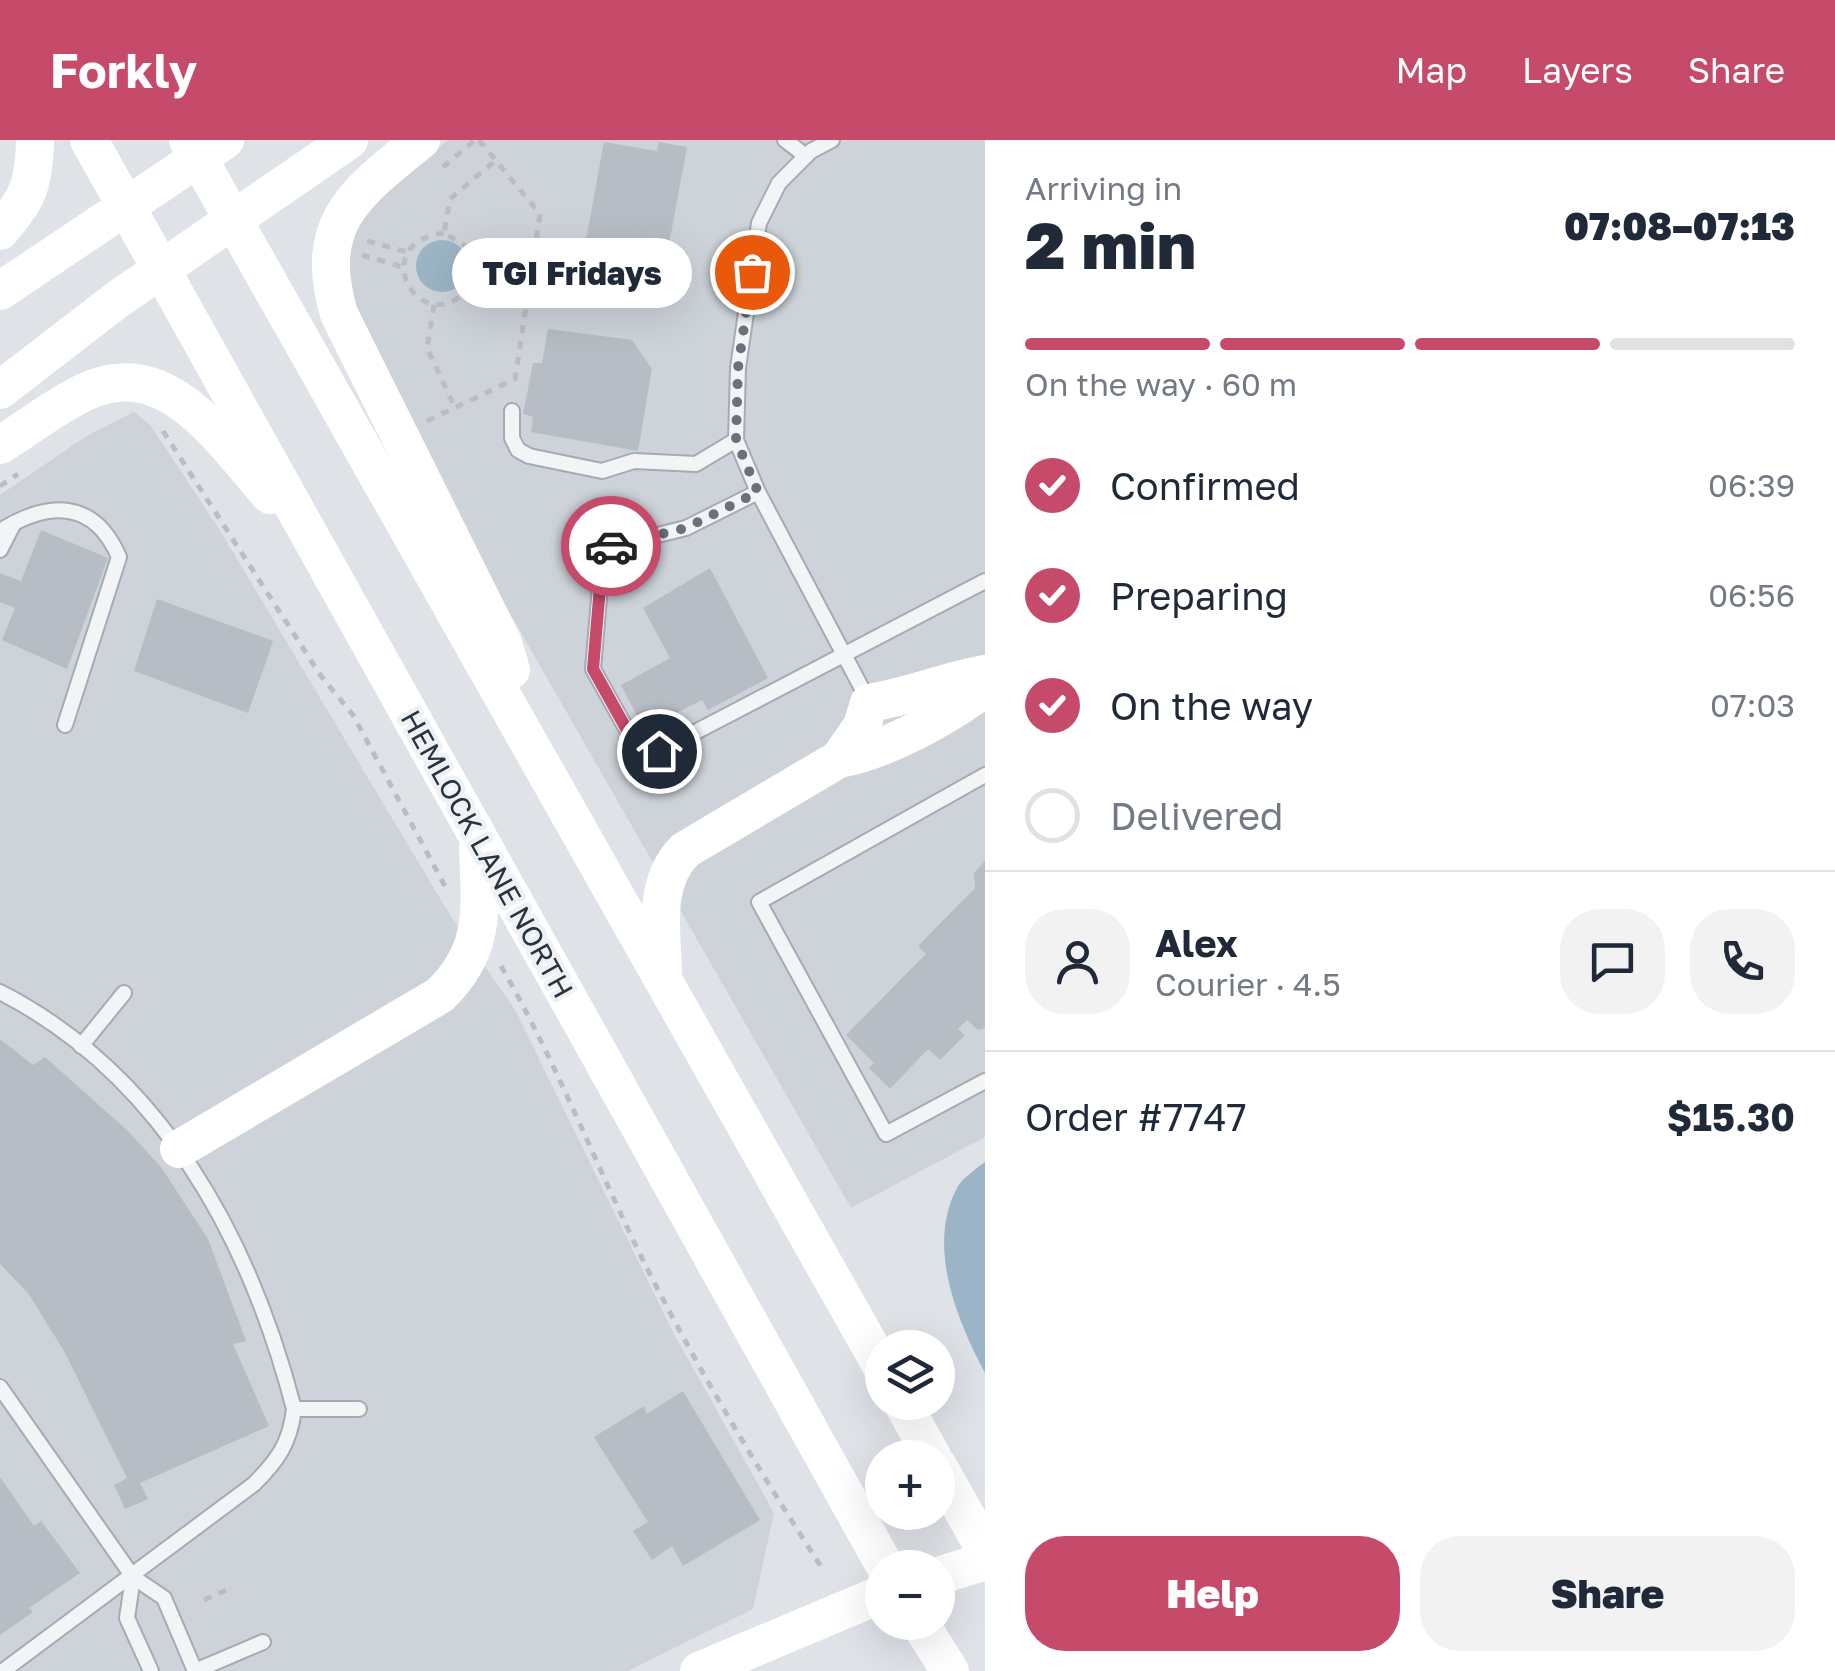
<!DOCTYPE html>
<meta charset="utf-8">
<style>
body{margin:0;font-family:"Golos Text",sans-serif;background:#f2f2f3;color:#1f2937;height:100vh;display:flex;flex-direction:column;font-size:38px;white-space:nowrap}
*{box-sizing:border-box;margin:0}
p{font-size:32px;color:#747a83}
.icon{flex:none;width:55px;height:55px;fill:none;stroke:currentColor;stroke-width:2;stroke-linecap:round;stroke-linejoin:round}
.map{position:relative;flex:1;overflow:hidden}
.sheet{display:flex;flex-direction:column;background:#fff;width:850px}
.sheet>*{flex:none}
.tools{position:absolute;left:865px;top:1190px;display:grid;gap:20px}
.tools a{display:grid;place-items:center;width:90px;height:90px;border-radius:50%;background:#fff;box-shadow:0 10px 40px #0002;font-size:50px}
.pin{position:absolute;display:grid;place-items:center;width:85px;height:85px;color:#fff;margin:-42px;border:5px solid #fff;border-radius:50%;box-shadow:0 2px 10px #0007}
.courier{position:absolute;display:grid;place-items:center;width:100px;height:100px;margin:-50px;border:8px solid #c64b6b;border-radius:50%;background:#fff;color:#222;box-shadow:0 2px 12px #0007}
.bubble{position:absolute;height:70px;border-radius:35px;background:#fff;box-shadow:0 10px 40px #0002;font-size:32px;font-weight:800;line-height:70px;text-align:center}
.head em{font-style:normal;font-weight:800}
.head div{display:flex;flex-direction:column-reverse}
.head{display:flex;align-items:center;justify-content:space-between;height:170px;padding:0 40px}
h1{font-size:65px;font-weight:800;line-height:75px}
.bar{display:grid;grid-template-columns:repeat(4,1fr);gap:15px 10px;align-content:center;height:120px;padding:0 40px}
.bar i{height:12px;border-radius:8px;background:#e0e1e3}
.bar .active{background:#c64b6b}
.bar p{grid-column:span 4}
.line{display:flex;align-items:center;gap:25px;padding:0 40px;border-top:2px solid #e0e1e3}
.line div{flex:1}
.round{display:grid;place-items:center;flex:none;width:105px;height:105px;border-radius:40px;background:#f2f2f3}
ol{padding:0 40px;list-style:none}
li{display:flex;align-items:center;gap:30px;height:110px}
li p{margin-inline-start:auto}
li .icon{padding:10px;border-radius:50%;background:#c64b6b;color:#fff;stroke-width:4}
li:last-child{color:#747a83}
li i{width:55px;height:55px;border:5px solid #e0e1e3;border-radius:50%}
.action{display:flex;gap:20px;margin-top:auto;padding:20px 40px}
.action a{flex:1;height:115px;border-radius:40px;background:#c64b6b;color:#fff;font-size:40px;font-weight:800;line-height:115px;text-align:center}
.action a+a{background:#f2f2f3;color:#1f2937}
header{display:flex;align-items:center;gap:60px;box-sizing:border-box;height:140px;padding:0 50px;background:#c64b6b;color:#fff}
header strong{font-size:48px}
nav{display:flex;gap:55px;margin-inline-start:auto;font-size:35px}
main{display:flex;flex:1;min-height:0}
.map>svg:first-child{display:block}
.built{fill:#cdd3d9}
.water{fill:#9cb5c6}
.building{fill:#b7bdc4}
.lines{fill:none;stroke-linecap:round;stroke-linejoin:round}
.lane-casing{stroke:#a5abb2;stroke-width:18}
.path{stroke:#babec2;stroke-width:5;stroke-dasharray:8 8;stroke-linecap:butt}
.lane{stroke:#f2f4f6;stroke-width:14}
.secondary{stroke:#fff;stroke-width:38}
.done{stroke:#69717a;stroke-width:10;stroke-dasharray:0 18}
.route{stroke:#c64b6b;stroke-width:12}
.labels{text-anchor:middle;stroke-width:9;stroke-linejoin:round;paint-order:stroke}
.street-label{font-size:28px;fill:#29333e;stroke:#eff2f5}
</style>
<header>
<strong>Forkly</strong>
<nav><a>Map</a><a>Layers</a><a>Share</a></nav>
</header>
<main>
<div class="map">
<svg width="985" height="1531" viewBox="0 0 985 1531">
<rect width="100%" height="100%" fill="#dfe3e8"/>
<!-- built -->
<g class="built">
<path d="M448 0H985V997L851 1068 461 388 345 142 350 90 379 58Z"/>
<path d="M134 272 151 286 219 389 453 780 515 870 674 1194 774 1373 753 1469 628 1531H0V355L85 297Z"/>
</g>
<!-- water -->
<g class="water">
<circle cx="442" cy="126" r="26"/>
<path d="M985 1022V1233C957 1180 926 1106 957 1048 962 1038 976 1029 985 1022Z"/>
</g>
<!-- building -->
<g class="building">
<path d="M604 2 657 11 659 2 687 7 662 142 581 127Z"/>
<path d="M548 189 632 200 652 229 638 311 531 292 533 277 523 274 533 223H542Z"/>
<path d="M41 390 108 418 67 529 2 500 15 468 0 462V433L21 441Z"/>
<path d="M710 428 768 538 708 570 702 560 678 572 640 582 621 545 670 518 643 468Z"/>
<path d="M157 459 273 501 248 573 134 531Z"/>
<path d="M985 721V888L978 890 967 880 958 889 965 895 940 920 928 909 890 949 869 928 874 923 846 895 926 814 918 806 975 748 974 733Z"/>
<path d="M0 899 33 925 45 917 128 991 161 1027 208 1099 246 1201 233 1204 269 1286 140 1343 148 1359 125 1369 114 1345 127 1338 64 1211 28 1153 0 1124Z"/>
<path d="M683 1251 760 1380 683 1426 672 1406 652 1420 633 1391 648 1382 594 1297 644 1266 647 1274Z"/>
<path d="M0 1337 34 1386 41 1381 80 1433 29 1468 33 1472 0 1495Z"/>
</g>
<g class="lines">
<!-- lane casing -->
<g class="lane-casing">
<g id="lane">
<path d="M785 0 806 16"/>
<path d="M832 0 811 11 779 43 759 83 738 228 736 300 758 352 868 560"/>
<path d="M512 271V298L518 310 529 316 602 331 634 321 696 324 736 300"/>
<path d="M758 352 686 388 593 411 600 447 593 529 632 599 659 611 985 441"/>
<path d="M0 391C48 361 94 359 119 417L65 585"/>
<path d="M0 410 14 383"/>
<path d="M985 635 759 762 886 994 985 941"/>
<path d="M0 852C162 935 250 1099 294 1269 290 1303 278 1320 254 1344L3 1531"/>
<path d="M81 906 124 853"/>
<path d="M0 1247 133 1437"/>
<path d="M294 1269H359"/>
<path d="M151 1531 127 1478 133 1437 164 1458 195 1531 263 1502"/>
</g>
</g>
<!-- path -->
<g class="path">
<path d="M443 27 475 0"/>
<path d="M444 93C358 104 430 215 476 137L467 107 444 93 450 59 496 20"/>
<path d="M367 101 407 112"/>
<path d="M362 115 403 127"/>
<path d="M434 165 427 208 455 268"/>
<path d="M427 281 515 239 540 74 479 0"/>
<path d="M163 291 321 536 353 575 446 748"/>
<path d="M0 346 18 334"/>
<path d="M501 826C553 916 591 1013 636 1106 690 1216 755 1325 822 1428"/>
<path d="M204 1460 229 1449"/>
</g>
<!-- lane -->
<use href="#lane" class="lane"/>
<!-- secondary -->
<g class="secondary">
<path d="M89 0 886 1428"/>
<path d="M188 0 882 1227"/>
<path d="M421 0C356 53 312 82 339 174L503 503 511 530"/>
<path d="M0 91C29 58 34 43 35 0"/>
<path d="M0 151 225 0"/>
<path d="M0 250 118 159 349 0"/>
<path d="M0 305C28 288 55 266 85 252 168 213 222 302 270 355"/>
<path d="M839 619C885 611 947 577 985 548"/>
<path d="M663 833C662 789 652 744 685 710L839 619 862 586 869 563C909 557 945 541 985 534"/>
<path d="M179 1009 440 855C487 809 480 770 478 708"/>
<path d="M902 1262 933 1318"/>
<path d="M938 1326 985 1410"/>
<path d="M938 1436 985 1421"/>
<path d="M919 1482 950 1531"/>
<path d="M699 1531 882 1454"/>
</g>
</g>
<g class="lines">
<!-- done -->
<path class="done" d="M611 406 686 388 758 352 736 300 738 228 752 132"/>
<!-- route -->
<path class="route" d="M611 406 593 411 600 447 593 529 632 599 659 611"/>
</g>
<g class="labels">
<!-- street labels -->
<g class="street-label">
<text transform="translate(487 714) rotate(61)" y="10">HEMLOCK LANE NORTH</text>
</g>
</g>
</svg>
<div class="tools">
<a><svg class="icon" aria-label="layers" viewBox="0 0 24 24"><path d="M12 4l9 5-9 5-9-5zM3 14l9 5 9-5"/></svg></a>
<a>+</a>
<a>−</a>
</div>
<div class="pin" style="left:752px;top:132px;background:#ea580c"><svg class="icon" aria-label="bag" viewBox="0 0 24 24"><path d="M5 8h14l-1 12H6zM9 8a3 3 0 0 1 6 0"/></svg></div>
<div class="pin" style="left:659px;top:611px;background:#1f2937"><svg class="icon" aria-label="home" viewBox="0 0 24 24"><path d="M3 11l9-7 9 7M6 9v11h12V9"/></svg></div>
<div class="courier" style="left:611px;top:406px"><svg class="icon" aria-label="car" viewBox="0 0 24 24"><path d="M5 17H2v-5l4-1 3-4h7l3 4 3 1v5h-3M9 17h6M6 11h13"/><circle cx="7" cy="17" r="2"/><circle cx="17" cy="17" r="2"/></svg></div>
<div class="bubble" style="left:452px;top:98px;width:240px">TGI Fridays</div>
</div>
<section class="sheet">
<div class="head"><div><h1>2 min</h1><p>Arriving in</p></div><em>07:08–07:13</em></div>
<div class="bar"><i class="active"></i><i class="active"></i><i class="active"></i><i></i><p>On the way · 60 m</p></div>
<ol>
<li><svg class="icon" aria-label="check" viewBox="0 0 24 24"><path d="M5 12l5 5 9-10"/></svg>Confirmed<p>06:39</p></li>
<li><svg class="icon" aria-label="check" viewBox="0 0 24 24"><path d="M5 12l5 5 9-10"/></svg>Preparing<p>06:56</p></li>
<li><svg class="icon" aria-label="check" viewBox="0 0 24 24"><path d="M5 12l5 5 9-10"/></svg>On the way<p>07:03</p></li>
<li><i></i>Delivered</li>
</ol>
<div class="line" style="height:180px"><a class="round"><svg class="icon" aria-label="person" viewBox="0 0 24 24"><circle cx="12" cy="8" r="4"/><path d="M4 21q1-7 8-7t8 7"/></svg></a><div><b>Alex</b><p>Courier · 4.5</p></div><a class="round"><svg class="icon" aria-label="chat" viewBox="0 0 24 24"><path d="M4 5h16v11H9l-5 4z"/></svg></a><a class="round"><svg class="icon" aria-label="phone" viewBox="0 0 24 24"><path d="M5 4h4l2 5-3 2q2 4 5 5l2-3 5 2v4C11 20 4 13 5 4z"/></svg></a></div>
<div class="line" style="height:130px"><div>Order #7747</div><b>$15.30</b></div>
<div class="action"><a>Help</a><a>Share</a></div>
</section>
</main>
